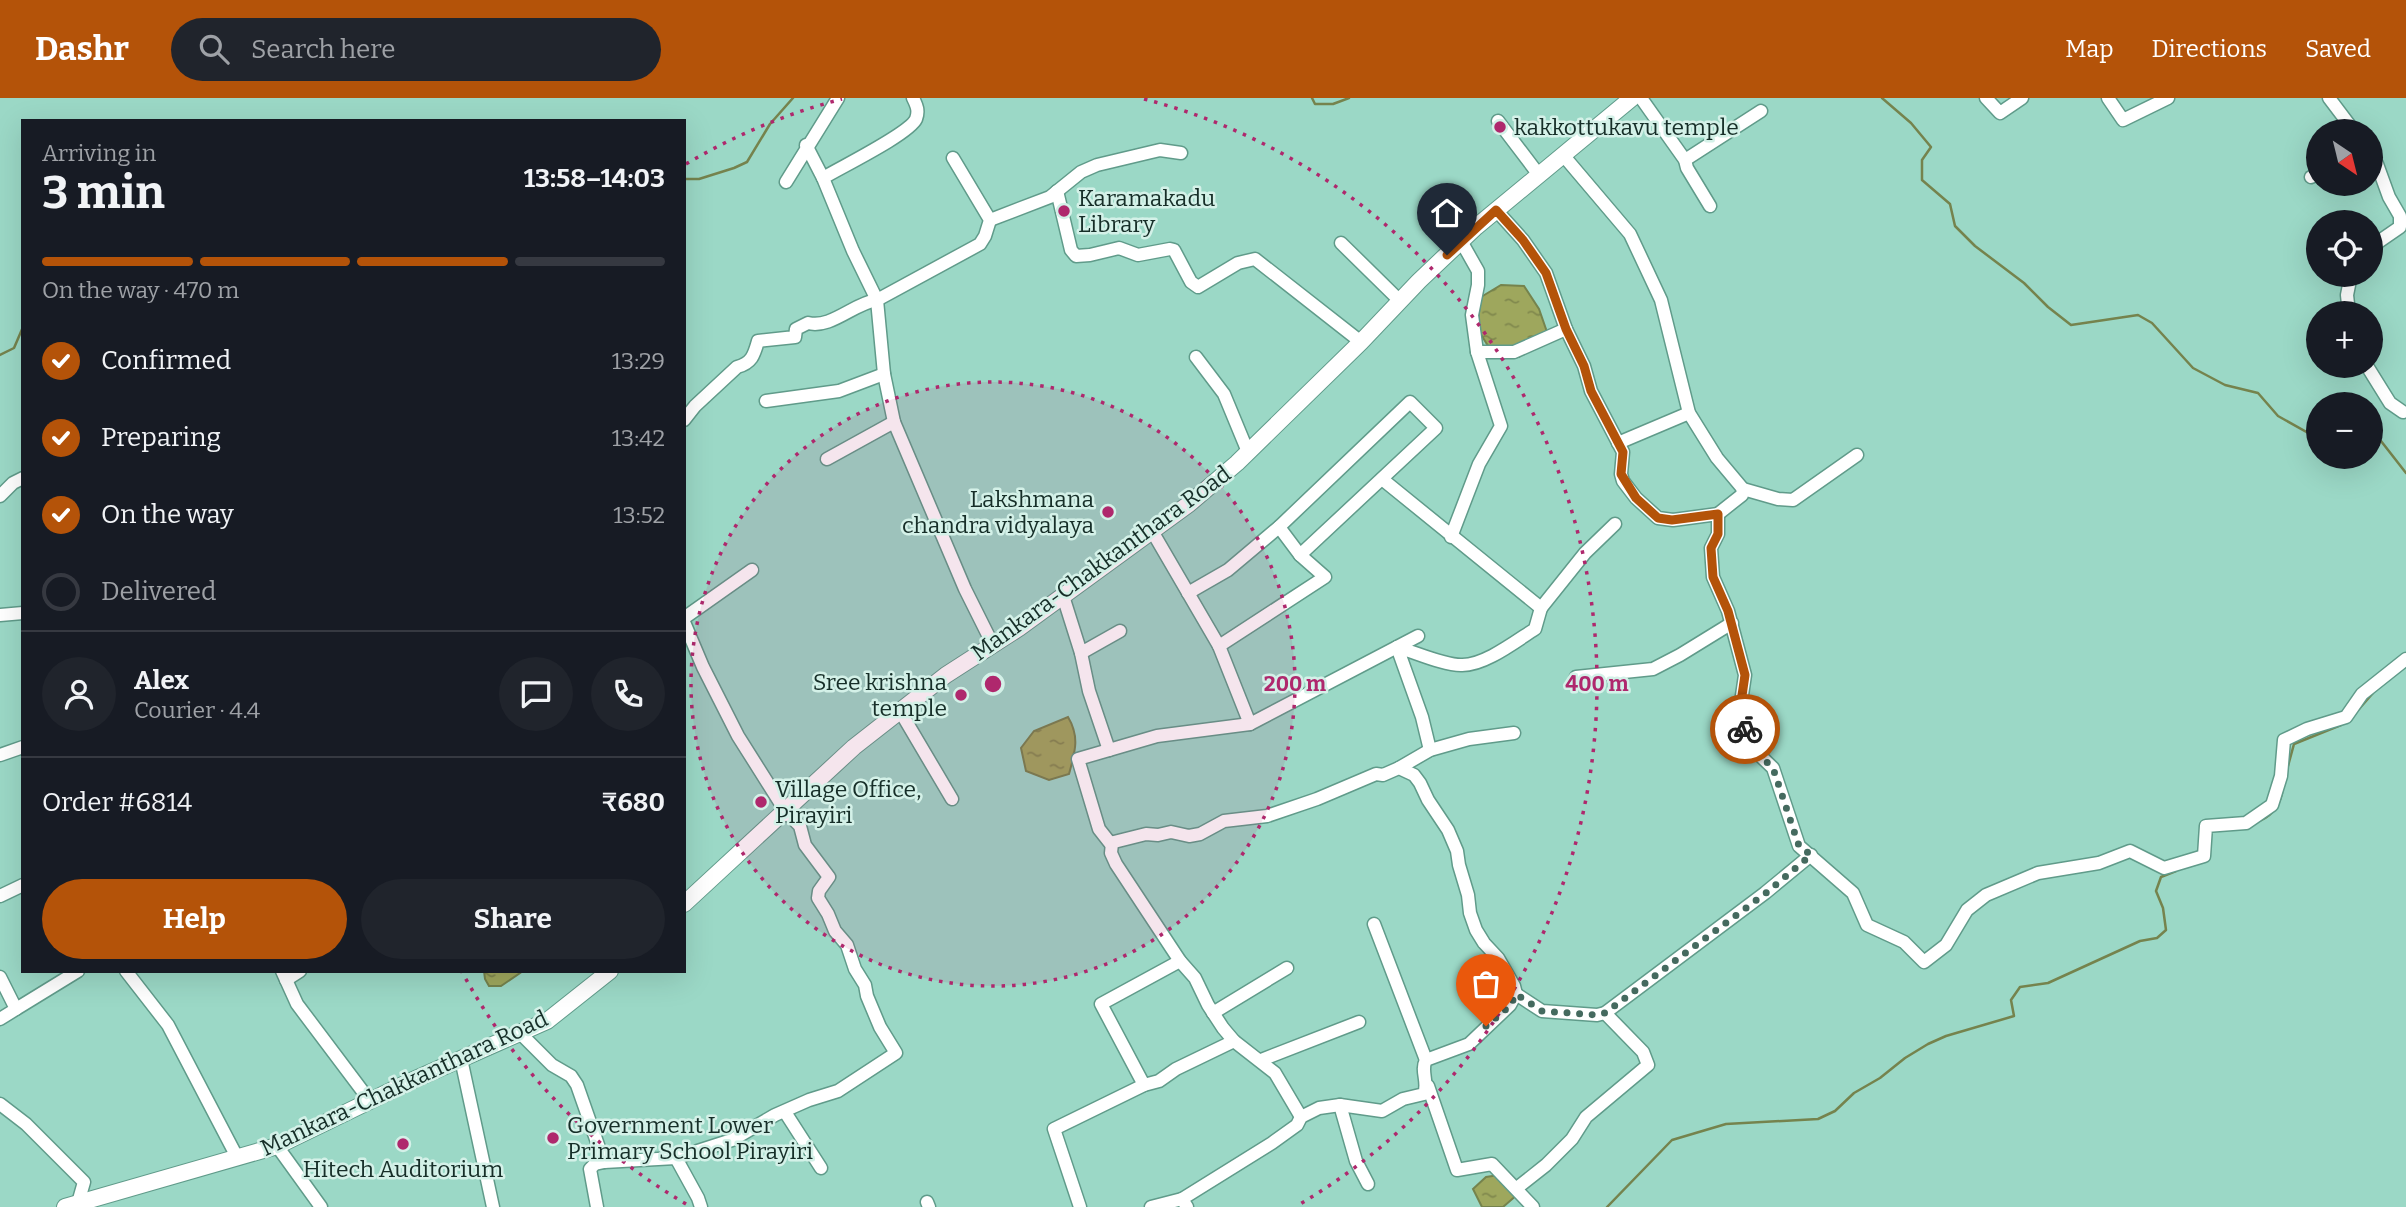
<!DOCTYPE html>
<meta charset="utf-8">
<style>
body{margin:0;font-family:Bitter,serif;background:#20242c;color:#f1f3f6;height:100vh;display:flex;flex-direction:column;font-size:26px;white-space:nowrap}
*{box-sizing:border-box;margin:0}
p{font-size:23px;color:#9ea1a6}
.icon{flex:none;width:38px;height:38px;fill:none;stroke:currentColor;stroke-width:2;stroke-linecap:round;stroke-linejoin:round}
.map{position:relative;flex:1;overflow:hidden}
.panel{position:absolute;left:21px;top:21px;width:665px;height:854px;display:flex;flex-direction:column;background:#171b24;border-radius:0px;box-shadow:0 7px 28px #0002}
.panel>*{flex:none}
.needle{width:46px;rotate:145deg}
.controls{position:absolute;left:2306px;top:21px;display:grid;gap:14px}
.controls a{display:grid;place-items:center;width:77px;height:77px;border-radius:50%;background:#171b24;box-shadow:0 7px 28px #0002;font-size:35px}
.pin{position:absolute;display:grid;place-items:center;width:60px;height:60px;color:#fff;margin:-72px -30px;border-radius:50% 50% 50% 0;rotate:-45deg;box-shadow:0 0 7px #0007}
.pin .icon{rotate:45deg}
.courier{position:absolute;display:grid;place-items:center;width:70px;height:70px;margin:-35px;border:5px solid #b45309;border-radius:50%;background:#fff;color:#222;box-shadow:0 2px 9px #0007}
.headline em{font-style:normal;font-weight:700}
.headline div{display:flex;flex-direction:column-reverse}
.headline{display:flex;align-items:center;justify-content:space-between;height:119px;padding:0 21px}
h1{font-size:46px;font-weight:700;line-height:52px}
.bar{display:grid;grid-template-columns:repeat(4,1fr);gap:10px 7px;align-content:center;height:84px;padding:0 21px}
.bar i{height:9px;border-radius:5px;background:#363941}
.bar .current{background:#b45309}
.bar p{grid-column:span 4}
.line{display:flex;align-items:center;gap:18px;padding:0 21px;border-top:2px solid #363941}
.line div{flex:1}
.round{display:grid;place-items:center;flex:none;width:74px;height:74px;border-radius:37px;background:#20242c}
ol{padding:0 21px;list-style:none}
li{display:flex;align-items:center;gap:21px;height:77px}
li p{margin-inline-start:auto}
li .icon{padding:7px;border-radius:50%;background:#b45309;color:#fff;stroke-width:4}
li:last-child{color:#9ea1a6}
li i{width:38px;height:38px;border:4px solid #363941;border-radius:50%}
.cta{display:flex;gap:14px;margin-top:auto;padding:14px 21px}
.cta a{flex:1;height:80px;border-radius:42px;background:#b45309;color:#fff;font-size:28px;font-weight:700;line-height:80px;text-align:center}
.cta a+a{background:#20242c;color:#f1f3f6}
header{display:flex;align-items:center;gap:42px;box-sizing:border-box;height:98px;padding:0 35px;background:#b45309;color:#fff}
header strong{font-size:33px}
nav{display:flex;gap:38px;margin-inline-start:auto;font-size:24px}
.search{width:490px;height:63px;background:#20242c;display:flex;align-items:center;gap:18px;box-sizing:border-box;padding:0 24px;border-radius:38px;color:#9ea1a6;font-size:26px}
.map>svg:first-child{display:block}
.water{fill:url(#water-ripples);stroke:#75834d;stroke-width:2}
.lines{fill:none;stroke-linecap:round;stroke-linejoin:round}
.stream{stroke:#75834d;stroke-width:2.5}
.minor-casing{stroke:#609b8a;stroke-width:15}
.major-casing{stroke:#609b8a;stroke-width:18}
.minor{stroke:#fff;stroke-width:12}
.major{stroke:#fff;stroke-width:16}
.done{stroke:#456a5f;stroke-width:7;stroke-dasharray:0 12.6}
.route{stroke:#b45309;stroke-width:9}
.ring{fill:none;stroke:#af286d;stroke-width:3.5;stroke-dasharray:3.5 7}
.poi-dot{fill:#af286d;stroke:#d4f1e8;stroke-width:2.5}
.labels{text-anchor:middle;stroke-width:5;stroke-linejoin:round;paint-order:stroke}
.poi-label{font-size:23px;fill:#162e28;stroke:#d4f1e8;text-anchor:start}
.street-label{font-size:23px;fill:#162e28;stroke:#d4f1e8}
.centre{fill:#af286d;stroke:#d4f1e8;stroke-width:3.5}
.ring-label{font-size:21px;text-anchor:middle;font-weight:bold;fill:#af286d;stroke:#d4f1e8;stroke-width:5;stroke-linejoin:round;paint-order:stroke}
</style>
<header>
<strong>Dashr</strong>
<div class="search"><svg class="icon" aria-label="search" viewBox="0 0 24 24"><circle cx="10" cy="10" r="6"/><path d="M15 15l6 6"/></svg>Search here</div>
<nav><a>Map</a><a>Directions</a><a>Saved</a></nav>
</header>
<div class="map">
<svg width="2406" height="1109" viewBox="0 0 2406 1109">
<defs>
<pattern id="water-ripples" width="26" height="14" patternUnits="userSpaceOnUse" patternTransform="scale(1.75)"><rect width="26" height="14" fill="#9ea75d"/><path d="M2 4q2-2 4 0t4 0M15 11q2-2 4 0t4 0" fill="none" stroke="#80884d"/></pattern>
</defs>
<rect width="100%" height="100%" fill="#9bd8c6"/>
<!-- water -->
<g class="water">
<path d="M1501 187 1524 188 1539 211 1548 237 1519 259 1493 256 1477 230 1481 199Z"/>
<path d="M1068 619C1080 639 1075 654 1069 676L1049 682 1026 673 1021 650 1034 633Z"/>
<path d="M484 873H523L501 888H489L485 881Z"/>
<path d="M1499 1077 1518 1096 1503 1109H1482L1473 1091 1486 1079Z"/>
</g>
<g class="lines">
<!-- stream -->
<g class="stream">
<path d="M1312 0 1315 6H1333L1349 0"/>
<path d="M1882 0 1911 25 1931 49 1922 62V82L1950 106 1955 128 1975 148 2024 185 2048 209 2071 227 2138 217 2152 225 2193 270 2225 287 2258 295 2278 318 2319 341"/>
<path d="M684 81H699L734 70 747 64 770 26 793 0"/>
<path d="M0 257 14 250 23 229"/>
<path d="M2371 342 2381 343 2406 375"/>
<path d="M2359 611 2373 595"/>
<path d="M2288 668 2294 646 2341 627"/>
<path d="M2256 724C2270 720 2279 709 2282 695"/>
<path d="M1607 1109 1672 1042 1726 1026 1818 1021 1835 1013 1854 995 1880 980 1905 960 1928 946 1946 938 2014 918 2011 902 2020 889 2048 885 2140 843 2157 840 2166 832 2163 810 2156 793 2161 779 2176 773"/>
</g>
<!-- minor casing -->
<g class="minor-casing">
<g id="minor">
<path d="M913 0C917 8 919 13 916 21 909 36 841 69 823 80L853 153 877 202 884 276 894 324 965 491 993 547"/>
<path d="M1641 0 1685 62 1687 70 1710 108"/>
<path d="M1986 0 2000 15 2022 0"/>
<path d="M2108 0 2123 22 2168 0"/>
<path d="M2329 0 2354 33"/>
<path d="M1498 23 1539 77"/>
<path d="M806 47 823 80"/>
<path d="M1563 57 1630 136 1661 202 1689 315 1717 360 1743 391 1778 401 1793 402 1857 357"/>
<path d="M2371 58 2377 66 2389 99 2400 118V129L2371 149"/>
<path d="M1685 62 1761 13"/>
<path d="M2311 79 2319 76"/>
<path d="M786 84 838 0"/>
<path d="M1057 93 1071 152 1076 158 1090 157 1119 150 1138 157 1170 151 1174 152 1191 184 1198 189 1238 165 1255 161 1361 244"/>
<path d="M1496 112 1523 142 1546 175 1566 231 1584 268 1591 293 1623 354 1621 376 1623 383 1636 400 1658 420 1673 422 1718 416V436L1711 450 1713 479 1728 513 1745 577 1740 611 1751 649 1773 670 1799 748 1853 795 1867 827 1904 844 1924 864 1946 847 1967 812 1986 797 2038 775 2099 765 2130 753 2164 770 2204 758 2206 728 2246 725 2272 707 2281 678 2284 642 2307 631 2346 619 2362 596 2406 561"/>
<path d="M990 122 1050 99 1081 74 1097 67 1160 52 1181 55"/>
<path d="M1341 145 1400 203"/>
<path d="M2349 215 2347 197 2351 177"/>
<path d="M1477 254H1514L1566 231"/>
<path d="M1196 259 1224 296 1248 354"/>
<path d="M2367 268 2390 305 2403 314"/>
<path d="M766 303 839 293 884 276"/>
<path d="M684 322 695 308 737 269C752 265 754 257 758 243L795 239 796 231 808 225C831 231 854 205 877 202L980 146 985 138 990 122 953 60"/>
<path d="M1618 345 1689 315"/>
<path d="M827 361 894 324"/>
<path d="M1382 381 1541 510 1585 455 1615 426"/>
<path d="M0 398 13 385 23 380"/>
<path d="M1718 416 1742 397 1743 391"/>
<path d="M1152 433 1219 548 1325 479 1300 457 1279 429"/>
<path d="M1451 439 1479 366 1501 328 1477 254 1472 217 1478 187V173L1461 143"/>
<path d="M1188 495 1228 472 1279 429 1410 304 1436 330 1300 457"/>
<path d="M1063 498 1081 555 1120 533"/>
<path d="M0 517 23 515"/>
<path d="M684 520 752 472"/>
<path d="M684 524 703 569 738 638 786 714 800 728 805 747 829 779 819 793 818 800 828 816 835 833 847 847 855 871 865 887 867 898 880 929 896 955 838 993 809 1002 775 1017 732 1042 676 1060 698 1100 701 1109"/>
<path d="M1219 548 1250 626 1418 538"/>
<path d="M1081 555 1089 593 1109 652 1157 638 1250 626"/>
<path d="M1576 579 1653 571 1680 557 1732 525"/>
<path d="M900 613 952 701"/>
<path d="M1109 652 1078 661 1099 731 1110 745 1146 736 1158 737 1171 734 1189 738 1200 736 1224 723 1267 718 1317 701 1376 676 1383 677 1399 670 1414 677 1420 685 1428 702 1448 732 1457 753 1459 767 1468 797 1470 815 1476 832 1484 845 1498 860 1514 888 1516 896 1510 907 1469 946 1426 962C1420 973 1429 984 1424 996L1403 1001 1382 1013 1340 1007 1319 1010 1301 1019 1297 1027 1272 1045 1182 1101 1187 1109"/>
<path d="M1430 652 1422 619 1397 549C1415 554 1443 567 1461 567 1484 568 1516 543 1535 531L1541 510"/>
<path d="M0 657 23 649"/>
<path d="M1399 670 1430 652 1469 641 1514 635"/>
<path d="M1112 745 1111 755 1116 766 1180 863 1195 880 1208 907 1223 930 1234 943 1275 975 1301 1019"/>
<path d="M0 798 23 787"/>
<path d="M1374 826 1426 962"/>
<path d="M126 873 168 927 237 1059"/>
<path d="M282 873 297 906 370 1003"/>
<path d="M0 879 16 911 0 921"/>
<path d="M286 882 300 873"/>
<path d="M1516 896 1542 913 1597 917 1605 915 1765 795 1811 757"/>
<path d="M16 911 78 873"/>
<path d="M1213 915 1287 870"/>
<path d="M520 935 552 967 571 978 577 987 604 1064 676 1060"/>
<path d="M461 961 493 1109"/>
<path d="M1261 962 1359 924"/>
<path d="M1144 987 1101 906 1180 863"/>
<path d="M1428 988 1457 1072 1492 1066 1533 1109"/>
<path d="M0 1006 26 1026 84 1084 78 1105"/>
<path d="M1340 1007 1356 1063 1368 1086"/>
<path d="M785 1014 821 1070"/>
<path d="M277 1048 321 1109"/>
<path d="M1517 1090 1546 1067 1572 1041 1586 1019 1648 967 1643 954 1605 915"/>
<path d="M927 1104 929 1109"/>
<path d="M597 1109 590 1071 595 1066 604 1064"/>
<path d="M1080 1109 1054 1031 1144 987 1159 983 1176 971 1234 943"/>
<path d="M1151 1109 1182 1101"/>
</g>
</g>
<!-- major casing -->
<g class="major-casing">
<g id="major">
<path d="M684 806 854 649 946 577 1019 530 1189 406 1237 365 1361 244 1419 183 1476 129 1632 0"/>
<path d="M65 1109 277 1048 411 983 547 923 610 873"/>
</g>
</g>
<!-- minor -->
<use href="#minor" class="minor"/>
<!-- major -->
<use href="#major" class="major"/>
</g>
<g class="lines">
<!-- done -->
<path class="done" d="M1486 928 1510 908 1516 896 1542 913 1597 917 1605 915 1766 795 1811 757 1799 748 1773 670 1751 649 1745 631"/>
<!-- route -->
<path class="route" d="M1447 157 1496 112 1523 142 1546 175 1566 231 1584 268 1591 293 1623 354 1621 376 1636 400 1658 420 1672 422 1718 416V436L1711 450 1713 479 1728 513 1745 577 1740 611 1745 631"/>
</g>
<!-- distance rings -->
<circle cx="993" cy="586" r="302" fill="#af286d" fill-opacity=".12"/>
<g class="ring">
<circle cx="993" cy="586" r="302"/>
<path d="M686 1106A604 604 0 0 1 462 874M686 66A604 604 0 0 1 842 1M1144 1A604 604 0 0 1 1300 1106"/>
</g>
<!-- markers -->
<g class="poi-dot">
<circle cx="1500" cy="29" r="7"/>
<circle cx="1064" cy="113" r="7"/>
<circle cx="1108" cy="414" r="7"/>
<circle cx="961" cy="597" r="7"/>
<circle cx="761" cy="704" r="7"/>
<circle cx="553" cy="1040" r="7"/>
<circle cx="403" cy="1046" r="7"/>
</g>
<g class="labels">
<!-- poi labels -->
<g class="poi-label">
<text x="1514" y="37">kakkottukavu temple</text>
<text x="1078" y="108">Karamakadu<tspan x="1078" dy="26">Library</tspan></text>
<text x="1094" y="409" text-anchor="end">Lakshmana<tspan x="1094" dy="26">chandra vidyalaya</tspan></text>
<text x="947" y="592" text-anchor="end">Sree krishna<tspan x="947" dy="26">temple</tspan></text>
<text x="775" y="699">Village Office,<tspan x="775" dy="26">Pirayiri</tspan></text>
<text x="567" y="1035">Government Lower<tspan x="567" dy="26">Primary School Pirayiri</tspan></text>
<text x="403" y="1079" text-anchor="middle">Hitech Auditorium</text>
</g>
<!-- street labels -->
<g class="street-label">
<text transform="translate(1101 465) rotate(-36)" y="8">Mankara-Chakkanthara Road</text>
<text transform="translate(404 985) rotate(-25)" y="8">Mankara-Chakkanthara Road</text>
</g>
</g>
<circle cx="993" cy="586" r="10" class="centre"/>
<g class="ring-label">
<text x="1295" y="593">200 m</text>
<text x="1597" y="593">400 m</text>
</g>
</svg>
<div class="controls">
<a><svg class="needle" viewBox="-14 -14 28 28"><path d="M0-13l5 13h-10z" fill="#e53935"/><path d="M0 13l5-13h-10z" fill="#9ea1a6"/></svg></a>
<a><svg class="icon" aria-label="locate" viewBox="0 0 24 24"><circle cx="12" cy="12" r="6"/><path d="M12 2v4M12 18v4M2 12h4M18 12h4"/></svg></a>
<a>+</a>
<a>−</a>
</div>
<div class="pin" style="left:1486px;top:928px;background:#ea580c"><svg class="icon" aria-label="bag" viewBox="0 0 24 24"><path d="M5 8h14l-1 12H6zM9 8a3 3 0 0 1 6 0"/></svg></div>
<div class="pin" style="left:1447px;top:157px;background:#1f2937"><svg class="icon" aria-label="home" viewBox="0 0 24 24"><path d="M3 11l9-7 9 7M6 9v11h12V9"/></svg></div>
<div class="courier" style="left:1745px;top:631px"><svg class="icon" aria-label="bike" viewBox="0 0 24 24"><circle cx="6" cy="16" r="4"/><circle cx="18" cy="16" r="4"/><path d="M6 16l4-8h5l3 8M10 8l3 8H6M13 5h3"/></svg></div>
<section class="panel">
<div class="headline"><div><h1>3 min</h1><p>Arriving in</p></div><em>13:58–14:03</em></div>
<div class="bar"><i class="current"></i><i class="current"></i><i class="current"></i><i></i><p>On the way · 470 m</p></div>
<ol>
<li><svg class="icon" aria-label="check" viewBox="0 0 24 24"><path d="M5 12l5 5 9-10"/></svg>Confirmed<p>13:29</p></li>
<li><svg class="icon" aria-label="check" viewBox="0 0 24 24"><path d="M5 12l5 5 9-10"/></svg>Preparing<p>13:42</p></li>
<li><svg class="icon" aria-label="check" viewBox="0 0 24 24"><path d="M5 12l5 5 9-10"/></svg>On the way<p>13:52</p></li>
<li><i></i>Delivered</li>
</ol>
<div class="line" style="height:126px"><a class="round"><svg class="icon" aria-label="person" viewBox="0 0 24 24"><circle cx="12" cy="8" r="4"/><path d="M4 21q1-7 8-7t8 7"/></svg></a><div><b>Alex</b><p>Courier · 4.4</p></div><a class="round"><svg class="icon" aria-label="chat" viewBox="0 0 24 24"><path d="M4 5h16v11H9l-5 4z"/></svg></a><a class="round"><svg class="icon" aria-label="phone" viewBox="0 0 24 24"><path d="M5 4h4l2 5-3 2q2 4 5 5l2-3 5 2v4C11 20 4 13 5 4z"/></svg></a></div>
<div class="line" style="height:91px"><div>Order #6814</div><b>₹680</b></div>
<div class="cta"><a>Help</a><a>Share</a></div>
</section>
</div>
